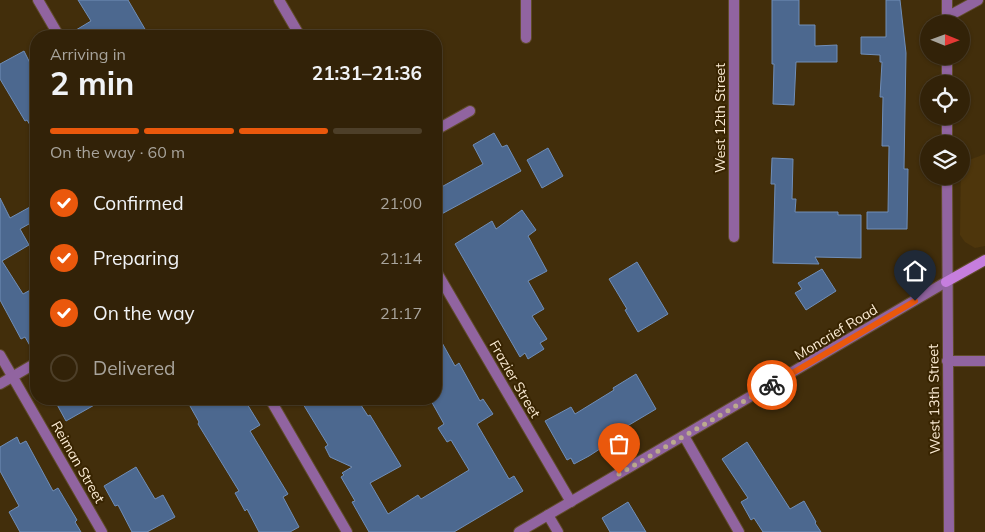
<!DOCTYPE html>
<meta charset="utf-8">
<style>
body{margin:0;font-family:Mulish,sans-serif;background:#3a2a12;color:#f1f3f6;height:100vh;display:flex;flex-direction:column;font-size:19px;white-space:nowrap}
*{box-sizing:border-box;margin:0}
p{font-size:16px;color:#a8a49c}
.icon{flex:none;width:28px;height:28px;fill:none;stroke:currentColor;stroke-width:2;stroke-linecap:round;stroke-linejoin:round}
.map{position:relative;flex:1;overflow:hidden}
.sheet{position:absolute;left:30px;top:30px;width:412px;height:375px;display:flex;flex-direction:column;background:#322208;border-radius:20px;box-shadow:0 1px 4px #0004,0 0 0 1px #4d3f29}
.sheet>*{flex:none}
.needle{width:32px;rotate:91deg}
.fabs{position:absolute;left:920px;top:15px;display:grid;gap:10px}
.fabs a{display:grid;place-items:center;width:50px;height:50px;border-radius:50%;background:#322208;box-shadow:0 1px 4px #0004,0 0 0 1px #4d3f29;font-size:25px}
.pin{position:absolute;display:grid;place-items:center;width:42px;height:42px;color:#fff;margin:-51px -21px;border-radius:50% 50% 50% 0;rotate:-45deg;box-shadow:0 0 5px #0007}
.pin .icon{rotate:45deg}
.courier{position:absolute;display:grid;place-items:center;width:50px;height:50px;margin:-25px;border:4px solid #ea580c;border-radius:50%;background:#fff;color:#222;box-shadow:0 1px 6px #0007}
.headline em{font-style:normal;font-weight:700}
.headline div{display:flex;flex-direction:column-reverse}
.headline{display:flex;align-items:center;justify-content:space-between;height:85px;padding:0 20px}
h1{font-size:32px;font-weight:700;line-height:38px}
.bar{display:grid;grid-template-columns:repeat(4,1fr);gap:8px 5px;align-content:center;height:60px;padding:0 20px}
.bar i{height:6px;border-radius:4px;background:#4d3f29}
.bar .current{background:#ea580c}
.bar p{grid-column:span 4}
ol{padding:0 20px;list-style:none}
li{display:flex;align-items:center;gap:15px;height:55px}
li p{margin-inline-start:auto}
li .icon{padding:5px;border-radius:50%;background:#ea580c;color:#fff;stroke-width:4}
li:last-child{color:#a8a49c}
li i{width:28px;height:28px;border:2px solid #4d3f29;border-radius:50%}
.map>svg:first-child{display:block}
.built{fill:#4e360c}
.building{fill:#4c688f;stroke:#708eb8}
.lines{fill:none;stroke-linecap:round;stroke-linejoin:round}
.minor-casing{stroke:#604c2b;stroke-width:12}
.tertiary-casing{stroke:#604c2b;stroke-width:12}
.secondary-casing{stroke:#604c2b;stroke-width:12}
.minor{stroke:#9164a0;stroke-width:10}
.tertiary{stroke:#9164a0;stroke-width:10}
.secondary{stroke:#c67ede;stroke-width:10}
.done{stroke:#bbaa8e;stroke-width:5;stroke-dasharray:0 9}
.route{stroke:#ea580c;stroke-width:6}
.labels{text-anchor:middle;stroke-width:4;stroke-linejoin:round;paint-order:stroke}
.street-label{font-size:14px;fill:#fcecd4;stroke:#382401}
</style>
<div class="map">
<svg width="985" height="532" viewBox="0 0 985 532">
<rect width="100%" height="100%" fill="#422e0b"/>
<!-- built -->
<path class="built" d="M985 154V246L975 248 965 242 960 235 961 163Z"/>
<!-- building -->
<g class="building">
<path d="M78 0H128L149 36H66L91 21Z"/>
<path d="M772 0H799V25H815V46L837 45V62H796L794 105 773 104 774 64H772Z"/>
<path d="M886 0H900L906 53 904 169H908L907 229H867V212H888L889 146H882L883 97H880L882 62H880V55L861 54V37H886Z"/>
<path d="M24 51 36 75V135L27 120 25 121 0 79V64Z"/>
<path d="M494 133 502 147 507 145 521 171 436 217V190L483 164 473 145Z"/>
<path d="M548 148 563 176 542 188 527 160Z"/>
<path d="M772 158 793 159 792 199H796L795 212H838V215H861V258L815 257 819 264 773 263 775 184H771Z"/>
<path d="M0 198 10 218 30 207 36 220 20 229 29 245 2 261 23 294 36 287V356L25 337 21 339 0 300Z"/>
<path d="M522 210 536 230 528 236 547 271 528 281 544 309 532 316 547 339 540 343 544 349 528 359 525 353 520 357 455 244 492 221 496 229Z"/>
<path d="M637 262 668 314 638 332 625 310 627 309 609 279Z"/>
<path d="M822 269 836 291 806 310 795 293 802 289 798 283Z"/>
<path d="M436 332 455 366 459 363 480 401 483 399 493 414 477 424 509 479 514 476 523 491 454 532H369L352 502 355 501 341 477 344 475 342 473 352 467 330 457 325 447 328 445 300 399H357L368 416 370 415 401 466 370 483 388 514 418 495 421 499 469 470 451 440 447 442 438 428 444 424 430 399H436Z"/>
<path d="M636 374 656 409 624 428 626 432 589 456 574 464 571 458 567 460 545 421 571 407 575 414 614 390 613 388Z"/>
<path d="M54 399H105L66 421Z"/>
<path d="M186 399H244L260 425 250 431 288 494 283 497 299 527 290 532H259L247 509 245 511 235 493 239 491 198 424 199 422Z"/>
<path d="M17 437 20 444 26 441 53 491 58 488 77 520 75 522 81 532H20L9 512 19 506 0 471V447Z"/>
<path d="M747 442 790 509 804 501 816 522 815 523 821 532H763L754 518 751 520 741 502 748 498 722 459Z"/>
<path d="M136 467 155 499 163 495 175 517 147 532H132L118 505 115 506 104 486Z"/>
<path d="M628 502 646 532H610L602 518Z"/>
</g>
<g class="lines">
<!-- minor casing -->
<g class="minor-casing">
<g id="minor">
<path d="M38 0 59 36"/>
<path d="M279 0 300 36"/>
<path d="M526 0V38"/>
<path d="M734 0V237"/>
<path d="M947 17 978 0"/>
<path d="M436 130 470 111"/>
<path d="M436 271 571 502"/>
<path d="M0 355 102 532"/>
<path d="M947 361H985"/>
<path d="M0 384 36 363"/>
<path d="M270 399 347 532"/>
<path d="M684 436 739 532"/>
<path d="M548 515 558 532"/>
<path d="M519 532 946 282"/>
</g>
</g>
<!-- tertiary casing -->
<g class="tertiary-casing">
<g id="tertiary">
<path d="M947 24V0"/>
<path d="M947 84V56"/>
<path d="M947 144V116"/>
<path d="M947 176 949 532"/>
</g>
</g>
<!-- secondary casing -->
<g class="secondary-casing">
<path id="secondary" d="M946 282 985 260"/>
</g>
<!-- minor -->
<use href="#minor" class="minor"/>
<!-- tertiary -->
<use href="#tertiary" class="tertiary"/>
<!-- secondary -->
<use href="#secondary" class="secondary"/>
</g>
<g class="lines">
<!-- done -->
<path class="done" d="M619 474 772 385"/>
<!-- route -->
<path class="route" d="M772 385 915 301"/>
</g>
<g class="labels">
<!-- street labels -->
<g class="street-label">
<text transform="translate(720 118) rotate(-90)" y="5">West 12th Street</text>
<text transform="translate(836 332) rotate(-31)" y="5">Moncrief Road</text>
<text transform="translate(515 379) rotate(60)" y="5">Frazier Street</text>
<text transform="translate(934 399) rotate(-91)" y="5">West 13th Street</text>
<text transform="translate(78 462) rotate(60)" y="5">Reiman Street</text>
</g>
</g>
</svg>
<div class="fabs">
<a><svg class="needle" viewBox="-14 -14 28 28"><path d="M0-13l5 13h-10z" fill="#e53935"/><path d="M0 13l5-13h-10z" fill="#a8a49c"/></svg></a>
<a><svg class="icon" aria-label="locate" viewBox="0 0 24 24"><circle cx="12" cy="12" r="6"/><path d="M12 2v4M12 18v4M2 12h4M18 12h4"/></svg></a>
<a><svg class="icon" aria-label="layers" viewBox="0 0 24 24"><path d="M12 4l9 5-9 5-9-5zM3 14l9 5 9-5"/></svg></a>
</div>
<div class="pin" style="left:619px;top:474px;background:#ea580c"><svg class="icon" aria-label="bag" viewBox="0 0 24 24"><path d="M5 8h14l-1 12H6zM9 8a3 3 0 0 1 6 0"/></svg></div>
<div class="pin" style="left:915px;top:301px;background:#1f2937"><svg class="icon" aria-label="home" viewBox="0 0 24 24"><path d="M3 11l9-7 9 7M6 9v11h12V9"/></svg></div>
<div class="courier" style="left:772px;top:385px"><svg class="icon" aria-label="bike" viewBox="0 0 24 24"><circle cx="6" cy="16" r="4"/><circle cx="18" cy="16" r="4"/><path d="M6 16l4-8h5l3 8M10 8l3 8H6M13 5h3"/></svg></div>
<section class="sheet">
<div class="headline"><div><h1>2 min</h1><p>Arriving in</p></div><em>21:31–21:36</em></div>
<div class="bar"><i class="current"></i><i class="current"></i><i class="current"></i><i></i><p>On the way · 60 m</p></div>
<ol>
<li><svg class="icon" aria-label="check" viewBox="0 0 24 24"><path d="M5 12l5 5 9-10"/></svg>Confirmed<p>21:00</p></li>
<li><svg class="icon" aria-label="check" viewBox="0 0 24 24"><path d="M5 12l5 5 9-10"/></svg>Preparing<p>21:14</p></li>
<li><svg class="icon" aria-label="check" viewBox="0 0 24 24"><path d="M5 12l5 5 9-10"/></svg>On the way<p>21:17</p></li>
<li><i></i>Delivered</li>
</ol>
</section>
</div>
